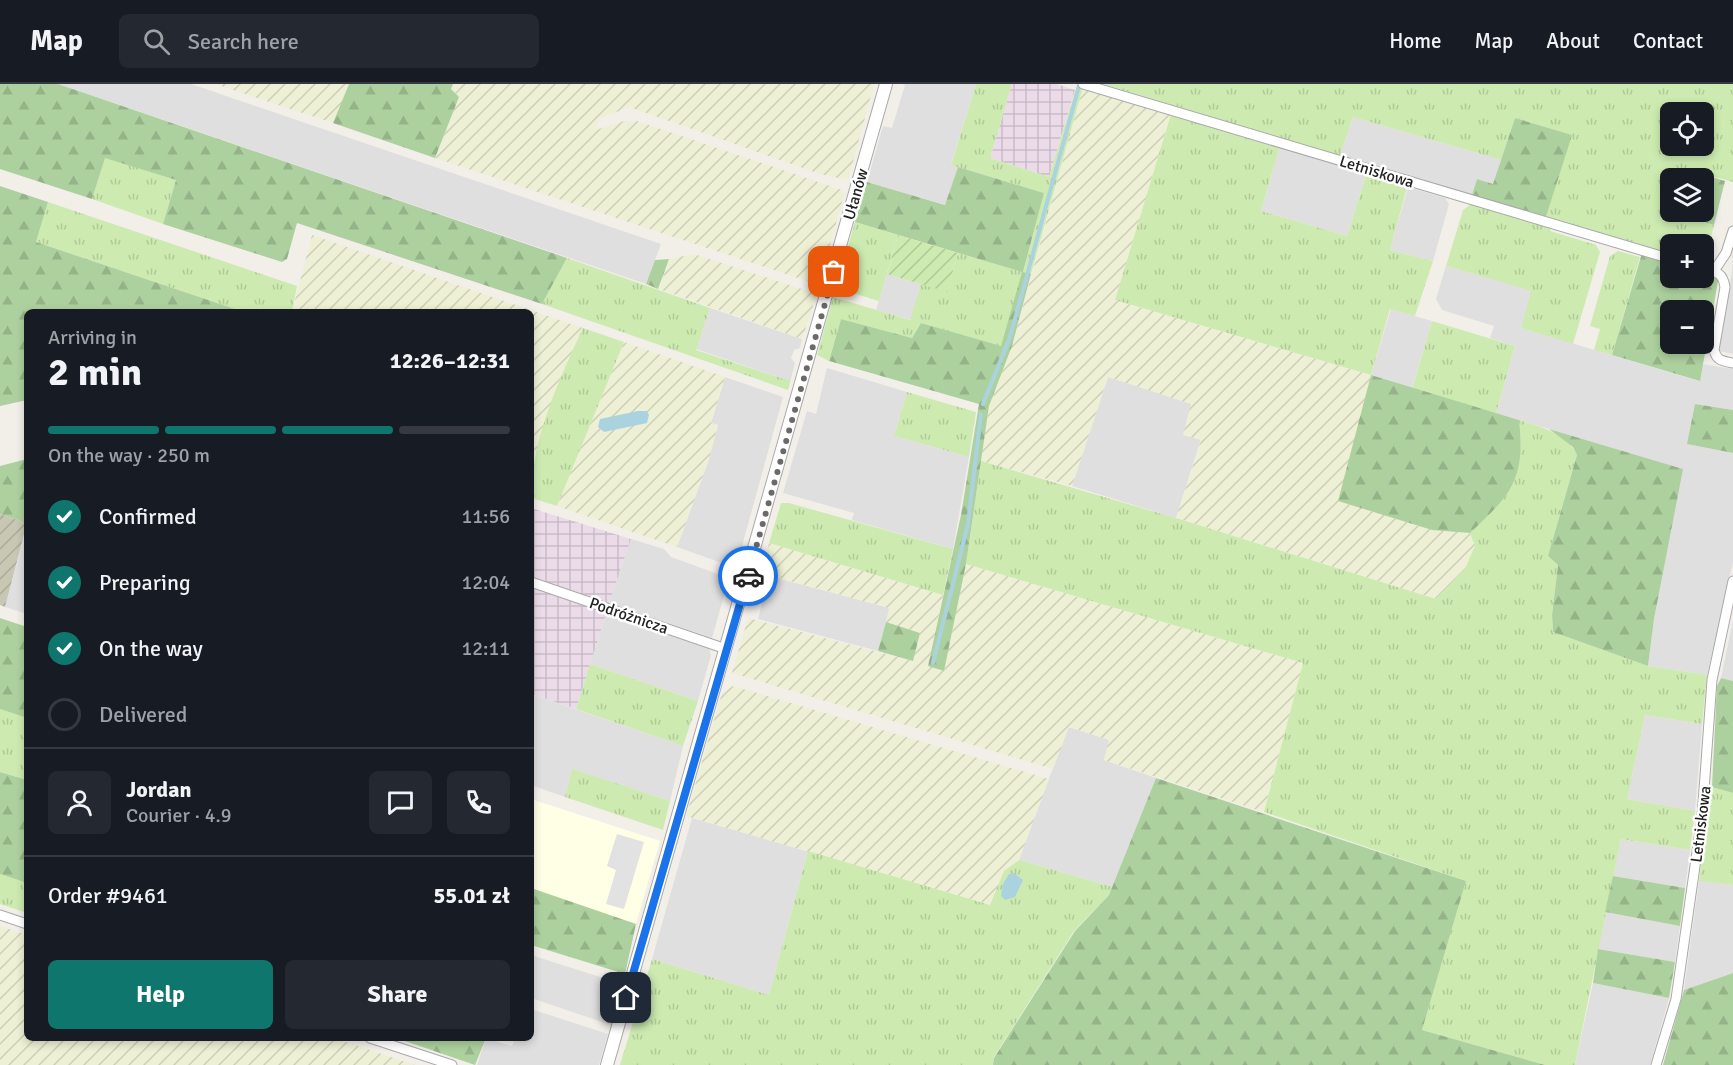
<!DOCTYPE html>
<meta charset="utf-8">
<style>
body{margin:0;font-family:Signika,sans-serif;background:#242831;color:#f1f3f6;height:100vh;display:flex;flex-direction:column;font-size:22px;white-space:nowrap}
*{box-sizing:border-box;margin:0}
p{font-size:20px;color:#9ea1a6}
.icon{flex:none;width:33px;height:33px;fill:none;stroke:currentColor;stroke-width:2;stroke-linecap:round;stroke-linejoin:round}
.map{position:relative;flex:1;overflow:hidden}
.details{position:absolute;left:24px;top:225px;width:510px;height:732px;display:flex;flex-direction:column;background:#171b24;border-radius:9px;box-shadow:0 3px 9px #0003}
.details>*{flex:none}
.tools{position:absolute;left:1660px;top:18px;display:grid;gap:12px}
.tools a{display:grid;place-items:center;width:54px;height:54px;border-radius:9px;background:#171b24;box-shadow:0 3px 9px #0003;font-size:30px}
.pin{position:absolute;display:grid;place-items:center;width:51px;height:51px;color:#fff;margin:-26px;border-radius:12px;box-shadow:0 3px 9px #0006}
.courier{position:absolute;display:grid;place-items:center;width:60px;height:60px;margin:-30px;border:4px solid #1a73e8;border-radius:50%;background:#fff;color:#222;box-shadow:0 2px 8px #0007}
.headline em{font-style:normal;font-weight:800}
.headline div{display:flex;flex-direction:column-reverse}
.headline{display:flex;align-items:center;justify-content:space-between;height:102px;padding:0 24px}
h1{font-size:39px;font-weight:800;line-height:45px}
.bar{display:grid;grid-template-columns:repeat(4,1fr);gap:9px 6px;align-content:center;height:72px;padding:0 24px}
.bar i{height:8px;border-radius:4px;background:#363941}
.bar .current{background:#0f766e}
.bar p{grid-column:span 4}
.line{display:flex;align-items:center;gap:15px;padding:0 24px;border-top:2px solid #363941}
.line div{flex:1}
.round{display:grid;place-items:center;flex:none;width:63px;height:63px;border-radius:9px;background:#242831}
ol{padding:0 24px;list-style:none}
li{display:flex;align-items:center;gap:18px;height:66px}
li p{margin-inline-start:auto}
li .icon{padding:6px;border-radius:50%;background:#0f766e;color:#fff;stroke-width:4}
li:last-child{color:#9ea1a6}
li i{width:33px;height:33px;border:3px solid #363941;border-radius:50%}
.button{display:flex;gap:12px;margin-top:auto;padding:12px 24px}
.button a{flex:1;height:69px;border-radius:9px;background:#0f766e;color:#fff;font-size:24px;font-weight:800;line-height:69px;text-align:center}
.button a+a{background:#242831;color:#f1f3f6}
header{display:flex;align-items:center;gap:36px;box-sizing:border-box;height:84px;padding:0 30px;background:#171b24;border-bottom:2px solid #363941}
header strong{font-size:28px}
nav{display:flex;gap:33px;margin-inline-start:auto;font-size:21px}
.search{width:420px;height:54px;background:#242831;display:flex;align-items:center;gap:15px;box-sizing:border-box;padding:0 21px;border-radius:9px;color:#9ea1a6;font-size:22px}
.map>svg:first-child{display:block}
.residential{fill:#e0dfdf}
.industrial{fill:url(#industrial-grid)}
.education{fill:#ffffe5}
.construction{fill:url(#construction-furrows)}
.farmland{fill:url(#farmland-furrows)}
.grass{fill:url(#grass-tufts);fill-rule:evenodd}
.forest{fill:url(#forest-firs);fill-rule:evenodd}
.garden{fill:url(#garden-furrows)}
.parking{fill:#e2e2e2}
.water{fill:#aad3df}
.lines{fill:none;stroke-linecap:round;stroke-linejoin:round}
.stream{stroke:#aad3df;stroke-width:4}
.minor-casing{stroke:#a9a9a9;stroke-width:11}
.tertiary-casing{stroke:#a9a9a9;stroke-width:14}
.minor{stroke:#fff;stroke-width:9}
.tertiary{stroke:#fff;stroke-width:12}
.done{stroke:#6b6a68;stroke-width:6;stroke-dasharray:0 10.8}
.route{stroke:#1a73e8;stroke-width:8}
.labels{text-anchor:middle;stroke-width:5;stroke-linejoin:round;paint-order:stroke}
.street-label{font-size:16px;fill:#222;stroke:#fff}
</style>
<header>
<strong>Map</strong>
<div class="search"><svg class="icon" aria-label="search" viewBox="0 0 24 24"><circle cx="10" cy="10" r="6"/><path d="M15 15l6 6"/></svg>Search here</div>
<nav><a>Home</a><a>Map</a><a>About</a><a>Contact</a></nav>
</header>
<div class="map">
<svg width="1733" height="981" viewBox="0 0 1733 981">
<defs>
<pattern id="industrial-grid" width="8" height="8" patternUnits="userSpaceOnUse" patternTransform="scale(1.5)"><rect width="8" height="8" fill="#ebdbe8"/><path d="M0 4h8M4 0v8" fill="none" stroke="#c9bcc7"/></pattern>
<pattern id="construction-furrows" width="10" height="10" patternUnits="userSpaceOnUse" patternTransform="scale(1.5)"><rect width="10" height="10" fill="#c7c7b4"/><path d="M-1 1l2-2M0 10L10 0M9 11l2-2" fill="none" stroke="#abab9a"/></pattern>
<pattern id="farmland-furrows" width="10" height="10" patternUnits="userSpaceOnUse" patternTransform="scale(1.5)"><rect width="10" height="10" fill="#eef0d5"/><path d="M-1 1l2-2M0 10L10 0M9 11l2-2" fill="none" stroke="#ccceb7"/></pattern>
<pattern id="grass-tufts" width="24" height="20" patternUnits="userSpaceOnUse" patternTransform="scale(1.5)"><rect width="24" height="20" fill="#cdebb0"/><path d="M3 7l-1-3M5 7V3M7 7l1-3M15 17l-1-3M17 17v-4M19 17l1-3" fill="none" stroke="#b0c997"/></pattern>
<pattern id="forest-firs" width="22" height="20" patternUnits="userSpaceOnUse" patternTransform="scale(1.5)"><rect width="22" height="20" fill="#add19e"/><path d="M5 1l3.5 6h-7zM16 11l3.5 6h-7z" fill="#95b388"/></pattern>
<pattern id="garden-furrows" width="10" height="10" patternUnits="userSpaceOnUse" patternTransform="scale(1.5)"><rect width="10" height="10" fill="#cdebb0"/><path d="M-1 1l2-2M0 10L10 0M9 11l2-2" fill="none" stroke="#b0c997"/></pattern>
</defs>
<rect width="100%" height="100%" fill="#f2efe9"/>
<!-- residential -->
<g class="residential">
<path d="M58 0H191L661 160 646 200Z"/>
<path d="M902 0H976L951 80 958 83 946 121 867 98 883 42 892 44 905 1Z"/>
<path d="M1353 33 1501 76 1493 100 1477 95 1472 111 1340 72Z"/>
<path d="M1280 62 1367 88 1347 152 1261 127Z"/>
<path d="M1408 103 1445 114 1449 120 1433 177 1390 166Z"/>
<path d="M1733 161V270L1719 267 1717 264 1732 188Z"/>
<path d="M1446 182 1532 207 1521 244 1699 297 1703 280 1733 285V326L1695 320 1688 360 1733 369V478L1707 591 1648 582 1654 535 1682 385 1496 329 1515 262 1490 254 1494 242 1442 226 1436 215Z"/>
<path d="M887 190 921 200 911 236 876 226Z"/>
<path d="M710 224 802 255 800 264 794 266 791 274 795 279 791 294 787 296 696 265Z"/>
<path d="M1391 225 1432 237 1412 304 1371 291Z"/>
<path d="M827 284 907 308 894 352 969 373 953 465 852 436 854 429 783 409 807 327 816 330Z"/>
<path d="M725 293 783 313 736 484 677 463 708 378 718 341 711 339Z"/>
<path d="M1108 293 1192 319 1201 355 1176 434 1072 402Z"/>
<path d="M27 441V530L5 523Z"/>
<path d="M631 455 664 465 671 473 729 494 712 554 609 519Z"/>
<path d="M769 492 890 524 878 567 758 535Z"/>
<path d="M607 527 709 564 711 571 698 617 590 580Z"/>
<path d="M1733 536V597L1721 594Z"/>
<path d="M531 610 683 662 670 717 572 686 565 713 531 701Z"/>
<path d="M1645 631 1702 640 1695 727 1627 715Z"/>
<path d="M1068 643 1110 656 1104 676 1156 694 1113 803 1019 776Z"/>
<path d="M692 734 808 767 769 911 652 875Z"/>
<path d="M1621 755 1690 766 1685 804 1613 792Z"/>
<path d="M1699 797 1733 801V889L1684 906Z"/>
<path d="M1605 828 1680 842 1675 878 1598 865Z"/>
<path d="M531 871 622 900 611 941 531 914Z"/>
<path d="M1593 899 1669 914 1650 981H1575Z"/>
<path d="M531 925 608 950 599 981H477L486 954 512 962 515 954H531Z"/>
</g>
<!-- industrial -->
<g class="industrial">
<path d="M1012 0H1057L1075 6 1049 93 990 74Z"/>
<path d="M531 424 631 455 609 519 531 493Z"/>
<path d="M531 502 607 527 576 625 531 610Z"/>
</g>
<!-- education -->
<path class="education" d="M531 715 660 757 636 840 531 804Z"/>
<!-- construction -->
<path class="construction" d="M0 430 27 439 5 523 0 521Z"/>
<!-- farmland -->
<g class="farmland">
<path d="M215 0H349L333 39Z"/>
<path d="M453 0H874L849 93 843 95 820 90 629 23 599 35 596 46 624 37H637L845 107 819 201 435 74 459 13 451 5Z"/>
<path d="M1083 3 1171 30 1115 216 1371 291 1339 417 1432 446 1470 449 1476 462 1465 485 1436 515 1176 434 1201 356 1183 351 1191 320 1108 293 1072 402 981 377 989 322 1012 262Z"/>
<path d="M312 151 583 244 558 300 531 387V228H292Z"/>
<path d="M694 170 811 208 816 213 802 255 659 205 669 175Z"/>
<path d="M624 258 725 293 711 339 718 341 708 378 677 463 557 422Z"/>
<path d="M769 459 943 511 928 582 944 587 966 480 1303 579 1264 728 1104 676 1109 656 1069 643 1053 685 732 589 748 534 913 577 920 549 886 538 889 524 761 489Z"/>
<path d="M733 602 1049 695 1019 776 1004 787 990 821 686 732 722 609Z"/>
<path d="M0 842 27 851V954H334L415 981H0Z"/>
</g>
<!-- grass -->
<g class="grass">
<path d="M976 0H1012L990 74 1049 93 1077 1 1083 3 1031 190 1023 188 1001 263 921 239 912 254 841 235 829 277 817 271 833 213 910 236 921 200 947 207 958 169 1023 188 1044 109 951 81Z"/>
<path d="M1103 0H1733V98L1682 84 1678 94H1671L1670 127 1714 141 1708 165 1704 168V160H1671V170L1546 133 1571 51 1515 34 1501 76 1353 33 1340 72ZM1671 28H1704V62H1671Z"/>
<path d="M1171 30 1280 62 1261 127 1347 152 1367 88 1408 100 1390 166 1433 177 1415 232 1390 225 1371 291 1115 216Z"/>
<path d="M105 73 176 96 163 140 92 115Z"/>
<path d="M48 118 297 202 292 228H244L36 158Z"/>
<path d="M1471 120 1551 142 1550 147 1596 161 1600 168 1573 260 1521 244 1531 207 1446 182 1463 126Z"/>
<path d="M855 138 898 151 879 217 836 204Z"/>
<path d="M1618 167 1640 173 1612 271 1594 266 1600 245 1590 242 1610 172Z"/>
<path d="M567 174 710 224 696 266 787 296 791 294 788 306 542 220Z"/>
<path d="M1432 237 1515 262 1496 329 1412 305Z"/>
<path d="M583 244 624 258 557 422 531 414C531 356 559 296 583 244Z"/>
<path d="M907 308 976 328 969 373 894 352Z"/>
<path d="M1519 336C1539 342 1568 350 1577 371L1548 472 1558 481 1552 531 1553 548 1648 582 1707 591 1702 640 1645 631 1627 715 1695 727 1690 766 1621 755 1575 981H1545L1422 946 1466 797 1264 728 1303 579 966 480 981 377 1176 434 1436 515 1465 485 1475 462 1470 449C1511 411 1526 395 1519 336Z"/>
<path d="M781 419H789L953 465 943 511 769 459Z"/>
<path d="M590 580 698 617 683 662 576 625Z"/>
<path d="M0 625 27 634V696L0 688Z"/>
<path d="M572 685 670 717 663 746 565 713Z"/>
<path d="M1712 703 1733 709V801L1699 797Z"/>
<path d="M808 767 990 821 1004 787 1019 776 1113 803 1109 811 1074 847 994 973 993 981H620L652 875 769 911Z"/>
<path d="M0 790 27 799V829L0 820Z"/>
</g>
<!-- forest -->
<g class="forest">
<path d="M0 0H58L567 174 542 220 297 139 287 175 282 178 163 140 176 96 105 74 92 115 0 85Z"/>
<path d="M349 0H453L451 5 459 13 435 74 333 39Z"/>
<path d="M1515 34 1572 51 1546 133 1472 111 1477 95 1493 100Z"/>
<path d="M958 83 1044 109 1023 188 1031 190 1012 262 989 322 966 480 944 587 928 582 961 431 979 320 829 277 841 235 912 254 921 239 1001 262 1022 188 855 138 867 98 945 121Z"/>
<path d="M1681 84 1725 97 1714 141 1670 127 1671 122V128H1704V94H1678Z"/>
<path d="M0 102 48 118 36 158 244 228H27V316L0 322Z"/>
<path d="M1642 169 1671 178V194H1704V188L1719 192 1700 297 1612 271ZM1671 226H1704V260H1671Z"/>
<path d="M669 175 658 205 646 200 655 176Z"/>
<path d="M1371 291 1519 336C1526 395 1511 411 1470 449L1432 446 1338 417Z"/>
<path d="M1695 320 1733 326V369L1687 360Z"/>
<path d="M1549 345 1683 385 1654 535 1648 582 1553 548 1552 531 1558 481 1548 472 1577 371 1573 363Z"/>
<path d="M27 375V439L0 430V382Z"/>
<path d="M0 534 27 543V634L0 625Z"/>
<path d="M886 538 920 549 913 577 878 567Z"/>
<path d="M1721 594 1733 597V709L1712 703 1717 602Z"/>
<path d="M0 688 27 696V799L0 790Z"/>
<path d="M1156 694 1466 797 1422 946 1545 981H993L994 974 1075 847 1109 811Z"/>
<path d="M1613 792 1685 804 1680 842 1605 828Z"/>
<path d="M531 804 636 840 625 890 531 861Z"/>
<path d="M1598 865 1675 878 1669 914 1593 899Z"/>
<path d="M1733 889V981H1663L1684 906Z"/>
<path d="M396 954H486L475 981Z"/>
</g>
<!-- garden -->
<path class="garden" d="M898 151 958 169 947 208 887 190Z"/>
<!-- parking -->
<path class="parking" d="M617 750 644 758 624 825 606 820 616 786 607 782Z"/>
<!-- water -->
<g class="water">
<path d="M638 327H647L649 331 647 339 604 348 598 343 600 335Z"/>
<path d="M1014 789 1023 796 1015 813 1005 816 1001 812 1003 800 1009 790Z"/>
</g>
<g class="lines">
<!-- stream -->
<g class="stream">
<path d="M983 320 1010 253 1079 2"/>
<path d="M933 579 968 440 981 330"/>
</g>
<!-- minor casing -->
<g class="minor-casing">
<g id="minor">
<path d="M1083 0 1671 175"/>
<path d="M1704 185C1717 188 1723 189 1725 203L1714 266C1717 277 1722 277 1733 279"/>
<path d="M1714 187 1726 169 1733 147"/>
<path d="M531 498 726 565"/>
<path d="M0 831 27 840"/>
<path d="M370 954 452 981"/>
<path d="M1656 981 1676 915 1702 733 1712 596 1733 497"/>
</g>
</g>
<!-- tertiary casing -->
<g class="tertiary-casing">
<path id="tertiary" d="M607 981 886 0"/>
</g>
<!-- minor -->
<use href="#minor" class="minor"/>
<!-- tertiary -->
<use href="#tertiary" class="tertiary"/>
</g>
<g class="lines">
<!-- done -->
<path class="done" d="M748 492 834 188"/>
<!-- route -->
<path class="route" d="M626 914 748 492"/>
</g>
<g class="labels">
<!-- street labels -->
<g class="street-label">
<text transform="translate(1377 87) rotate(17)" y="6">Letniskowa</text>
<text transform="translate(855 110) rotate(-74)" y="6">Ułanów</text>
<text transform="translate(629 531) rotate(19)" y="6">Podróżnicza</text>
<text transform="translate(1700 740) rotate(-83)" y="6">Letniskowa</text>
</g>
</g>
</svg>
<div class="tools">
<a><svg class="icon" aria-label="locate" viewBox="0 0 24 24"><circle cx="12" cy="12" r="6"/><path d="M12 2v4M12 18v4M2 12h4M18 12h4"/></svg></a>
<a><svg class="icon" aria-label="layers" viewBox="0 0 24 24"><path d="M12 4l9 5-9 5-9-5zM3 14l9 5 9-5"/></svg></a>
<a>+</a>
<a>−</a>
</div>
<div class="pin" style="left:834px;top:188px;background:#ea580c"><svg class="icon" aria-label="bag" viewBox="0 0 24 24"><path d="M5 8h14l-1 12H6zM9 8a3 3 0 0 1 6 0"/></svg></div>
<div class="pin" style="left:626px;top:914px;background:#1f2937"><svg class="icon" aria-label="home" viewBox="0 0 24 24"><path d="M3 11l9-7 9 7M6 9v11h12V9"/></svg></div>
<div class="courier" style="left:748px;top:492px"><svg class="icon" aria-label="car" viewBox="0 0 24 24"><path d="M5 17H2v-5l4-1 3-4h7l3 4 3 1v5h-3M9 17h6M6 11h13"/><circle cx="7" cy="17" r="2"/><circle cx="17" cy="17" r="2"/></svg></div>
<section class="details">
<div class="headline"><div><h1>2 min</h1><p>Arriving in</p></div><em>12:26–12:31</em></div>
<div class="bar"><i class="current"></i><i class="current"></i><i class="current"></i><i></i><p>On the way · 250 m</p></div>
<ol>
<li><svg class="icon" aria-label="check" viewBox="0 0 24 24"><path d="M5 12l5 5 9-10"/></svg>Confirmed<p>11:56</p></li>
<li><svg class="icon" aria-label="check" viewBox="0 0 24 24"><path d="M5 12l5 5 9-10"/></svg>Preparing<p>12:04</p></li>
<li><svg class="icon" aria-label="check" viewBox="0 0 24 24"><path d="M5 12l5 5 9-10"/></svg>On the way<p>12:11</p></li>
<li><i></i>Delivered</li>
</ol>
<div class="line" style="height:108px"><a class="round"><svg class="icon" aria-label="person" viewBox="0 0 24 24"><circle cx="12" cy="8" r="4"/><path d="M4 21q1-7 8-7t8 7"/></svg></a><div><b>Jordan</b><p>Courier · 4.9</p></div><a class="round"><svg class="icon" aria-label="chat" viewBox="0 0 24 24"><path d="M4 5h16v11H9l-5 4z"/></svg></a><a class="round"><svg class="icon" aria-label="phone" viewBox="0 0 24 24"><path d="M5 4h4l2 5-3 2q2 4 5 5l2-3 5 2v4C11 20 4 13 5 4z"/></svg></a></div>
<div class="line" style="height:78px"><div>Order #9461</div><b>55.01 zł</b></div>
<div class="button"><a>Help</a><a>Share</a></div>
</section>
</div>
